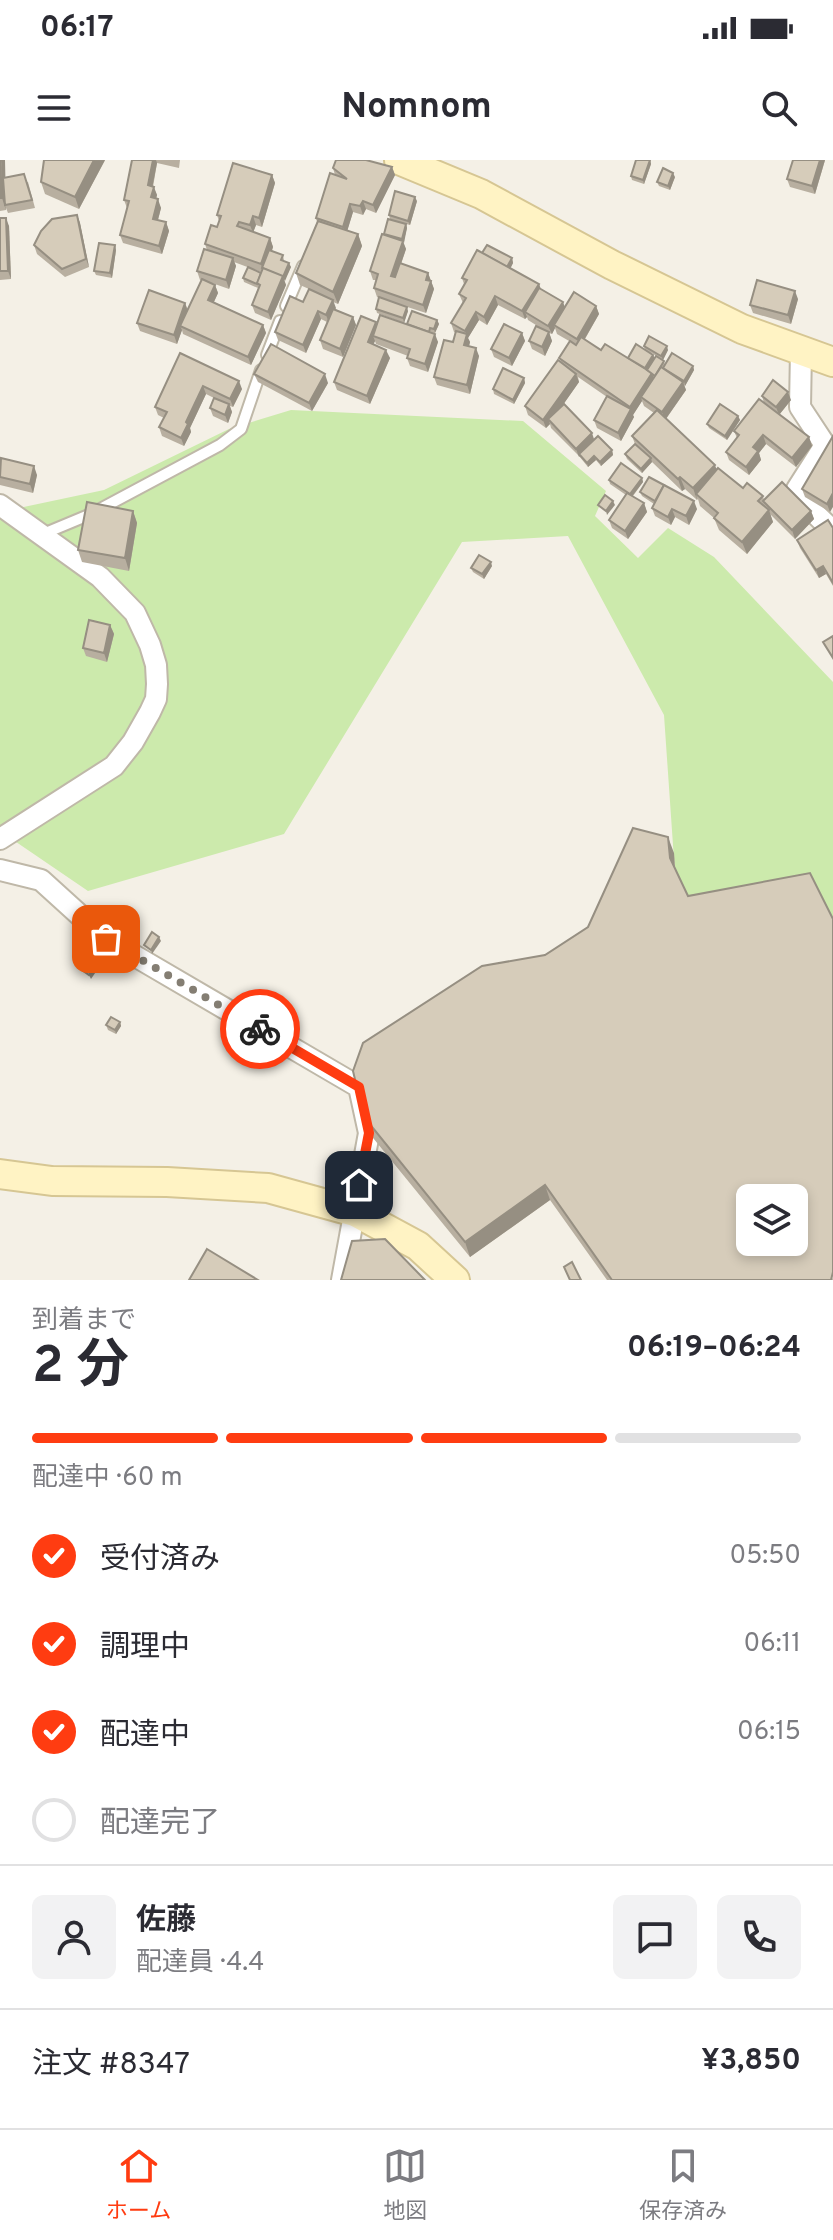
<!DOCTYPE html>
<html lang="ja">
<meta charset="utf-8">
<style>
body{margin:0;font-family:Overpass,"Noto Sans JP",sans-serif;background:#f2f2f3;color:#2b2b33;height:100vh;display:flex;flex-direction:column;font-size:30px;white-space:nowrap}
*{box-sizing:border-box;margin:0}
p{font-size:26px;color:#7c7c81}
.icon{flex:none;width:44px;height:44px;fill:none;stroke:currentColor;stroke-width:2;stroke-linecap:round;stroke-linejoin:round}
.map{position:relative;height:1120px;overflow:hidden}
.details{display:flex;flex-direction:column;background:#fff;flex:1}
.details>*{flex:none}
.tools{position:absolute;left:736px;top:1024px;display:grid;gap:16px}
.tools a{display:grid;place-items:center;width:72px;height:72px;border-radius:12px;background:#fff;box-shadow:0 4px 12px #0003;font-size:40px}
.pin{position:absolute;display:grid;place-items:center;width:68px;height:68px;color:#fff;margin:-34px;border-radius:16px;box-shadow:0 4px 12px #0006}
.courier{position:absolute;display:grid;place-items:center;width:80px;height:80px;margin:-40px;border:6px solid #ff3c11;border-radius:50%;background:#fff;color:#222;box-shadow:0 2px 10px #0007}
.summary em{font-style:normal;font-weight:700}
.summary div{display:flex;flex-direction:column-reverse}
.summary{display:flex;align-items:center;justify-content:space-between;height:136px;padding:0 32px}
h1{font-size:52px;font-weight:700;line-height:60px}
.bar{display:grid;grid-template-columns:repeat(4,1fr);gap:12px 8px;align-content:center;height:96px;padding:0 32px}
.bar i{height:10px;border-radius:6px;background:#e1e1e2}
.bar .current{background:#ff3c11}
.bar p{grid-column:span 4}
.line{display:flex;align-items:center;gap:20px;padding:0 32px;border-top:2px solid #e1e1e2}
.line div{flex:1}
.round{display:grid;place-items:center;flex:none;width:84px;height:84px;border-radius:12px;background:#f2f2f3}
ol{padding:0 32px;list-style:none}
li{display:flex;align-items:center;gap:24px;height:88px}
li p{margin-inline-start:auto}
li .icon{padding:8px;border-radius:50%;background:#ff3c11;color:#fff;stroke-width:4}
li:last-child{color:#7c7c81}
li i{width:44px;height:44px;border:4px solid #e1e1e2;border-radius:50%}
.status{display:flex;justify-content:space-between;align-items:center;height:56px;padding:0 40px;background:#fff;direction:ltr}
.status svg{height:22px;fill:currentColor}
header{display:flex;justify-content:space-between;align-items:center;height:104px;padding:0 32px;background:#fff;font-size:36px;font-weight:700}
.tabs{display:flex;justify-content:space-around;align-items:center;height:112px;border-top:2px solid #e1e1e2;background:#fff;font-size:22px;color:#7c7c81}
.tabs a{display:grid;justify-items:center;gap:4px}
.tabs .current{color:#ff3c11}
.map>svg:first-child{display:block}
.green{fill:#cceaac}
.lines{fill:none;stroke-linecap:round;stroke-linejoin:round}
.lane-casing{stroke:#bfb8a8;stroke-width:14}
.street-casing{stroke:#bfb8a8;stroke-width:24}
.secondary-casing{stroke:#d6c693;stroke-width:32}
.lane{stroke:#fff;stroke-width:10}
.street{stroke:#fff;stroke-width:20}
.secondary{stroke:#fff3c4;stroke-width:28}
.wall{fill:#b8afa0}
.shaded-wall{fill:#968f82}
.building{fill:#d6ccba;stroke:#968f82;stroke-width:2;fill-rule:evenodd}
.done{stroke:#847e73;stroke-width:8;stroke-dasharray:0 14.4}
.route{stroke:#ff3c11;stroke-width:10}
</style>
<div class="status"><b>06:17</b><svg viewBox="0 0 49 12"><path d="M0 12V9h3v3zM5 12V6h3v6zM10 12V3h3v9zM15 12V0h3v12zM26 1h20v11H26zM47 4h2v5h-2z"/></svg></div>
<header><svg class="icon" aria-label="menu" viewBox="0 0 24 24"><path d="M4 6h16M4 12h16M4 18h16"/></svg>Nomnom<svg class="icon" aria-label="search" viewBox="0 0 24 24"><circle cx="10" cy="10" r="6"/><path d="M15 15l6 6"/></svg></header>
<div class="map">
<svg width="833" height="1120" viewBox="0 0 833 1120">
<rect width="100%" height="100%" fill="#f4f0e6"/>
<!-- green -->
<path class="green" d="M291 250 523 261 606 331 595 356 638 398 668 368 714 397 833 522V763L693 751 675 714 664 555 568 376 462 382 284 674 88 731 0 671V352L104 330 229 269Z"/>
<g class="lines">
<!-- lane casing -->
<g class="lane-casing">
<g id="lane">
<path d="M286 146 303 106"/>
<path d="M267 195 280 161"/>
<path d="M43 374 91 354 220 285 241 269 261 210"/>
</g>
</g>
<!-- street casing -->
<g class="street-casing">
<g id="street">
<path d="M801 190 800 247 825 285 797 329 801 340 833 371"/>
<path d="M0 345 100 417 135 453 150 485 156 505 157 524 156 539 150 552 133 582 114 606 0 679"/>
<path d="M0 710 41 720 106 779 359 927 369 973 342 1120"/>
</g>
</g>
<!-- secondary casing -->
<g class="secondary-casing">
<g id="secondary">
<path d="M399 0 481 34 612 105 742 169 833 202"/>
<path d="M0 1014 52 1021 167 1022 268 1028 355 1052 418 1086 455 1120"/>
</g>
</g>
<!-- lane -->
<use href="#lane" class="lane"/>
<!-- street -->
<use href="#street" class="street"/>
<!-- secondary -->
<use href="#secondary" class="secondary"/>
</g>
<!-- wall -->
<g class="wall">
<path d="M0 0 5 18 28 22 35 48 8 53 6 48V50L0 51Z"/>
<path d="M105 0 79 49 45 34 41 22Z"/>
<path d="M132 0H180L179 8 157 3 153 27 157 35 156 39 161 48 158 60 166 62 169 71 162 94 123 83 120 75 127 48 124 40Z"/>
<path d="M650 0 651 4 644 24 632 20 631 16Z"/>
<path d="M793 0H825L815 34 790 27 787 19Z"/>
<path d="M392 7 395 15 376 53 366 49 363 55 353 52 347 71 358 74 362 86 338 144 333 142 335 149 353 157 356 165 343 197 323 189 320 180 327 162 321 159 306 193 278 180 275 172 303 142 309 129 300 125 296 113 317 62 316 58 335 15 333 8Z"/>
<path d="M272 15 275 23 262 67 256 65 253 72 270 78 273 87 272 91 283 95 284 101 291 107 284 121 286 125 271 160 255 153 252 145 258 128 244 122 243 118 261 113V112L234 102 236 106 229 129 212 123 215 125 218 133 214 142 263 165 266 173 251 205 183 174 182 170 177 184 140 171 137 163 185 143 188 150 201 120H200L197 111 207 90 205 84 217 67 219 61 217 55Z"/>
<path d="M675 17 670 30 659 26 657 22Z"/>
<path d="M417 41 410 65 406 64 407 68 403 83 406 89 401 104 428 113 434 129 426 153 395 143 408 151 404 163 377 153 376 149 379 138 377 137 374 128 376 120H373L370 111 390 59 389 55Z"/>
<path d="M77 55 80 63 89 107 65 117 37 94 34 85Z"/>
<path d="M0 58 9 66 11 119 0 120Z"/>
<path d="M116 90 112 118 96 115 94 111Z"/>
<path d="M482 93 512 98 513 103 510 109 539 124 540 129 565 147 596 146 599 154 585 179 601 190 628 199 645 190 644 186 668 190 663 200 650 192 653 195 655 198 664 201 665 205 693 206 694 210 685 226 684 225 686 230 666 259 717 309 743 328 763 336 764 340 811 351 814 359 795 379 770 354 773 362 747 394 719 370 714 358 700 346 698 339 697 340 685 329 682 331 652 302 642 313 627 299 625 294 635 284 632 276 654 253 644 246 642 241 633 255 634 257 621 281 597 268 594 260 607 237 578 217 579 222 562 246 594 280 612 290 613 295 601 306 596 300 588 307 579 296 551 268 550 264 546 268 528 255 525 246 561 202 559 198 576 185 557 174 555 168 552 174 549 173 552 181 545 196 532 189 529 181 547 172 528 160 527 157 525 159 498 145 487 165 479 160 468 178 470 182 469 186 479 196 470 234 437 225 434 217 453 182 456 173 454 172 451 163 463 143 459 134 464 124 462 118Z"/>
<path d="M798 139 791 164 753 153 750 145Z"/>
<path d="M437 160 439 164 435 173H432L438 182 428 212 410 206 407 198 408 196 376 184 375 181 373 184 390 198 370 244 337 230 334 222 377 165 407 164Z"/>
<path d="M522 173 525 181 512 206 494 197 491 189Z"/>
<path d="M180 193 242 229 233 247 230 246 232 252 228 263 213 256 210 248 214 238 206 234 190 268 191 272 184 286 162 276 159 267 164 258 158 255 155 247Z"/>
<path d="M254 214 328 223 312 251 258 222Z"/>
<path d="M524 218 525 223 514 244 494 234 493 229Z"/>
<path d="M762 236 791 240 779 255 809 277 812 286 796 307 766 284 759 293 761 300 749 315 729 300 726 292 737 278 734 271 764 243Z"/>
<path d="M738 256 740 260 727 280 709 268 707 264Z"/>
<path d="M833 276 830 352 805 337 802 329Z"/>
<path d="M0 303 37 315 33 333 0 325Z"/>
<path d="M642 318 643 322 633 336 644 343 647 352 628 379 612 368 609 360 626 335 610 324 609 320Z"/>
<path d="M640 332 697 349 689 365 675 357 671 365 655 356 652 348 654 344 642 336Z"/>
<path d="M133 351 137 363 129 411 82 402 78 390Z"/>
<path d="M833 368V426L826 414 819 418 800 388 797 380Z"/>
<path d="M492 406 484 419 473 412 471 408Z"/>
<path d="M110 465 114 474 107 502 86 496 83 488Z"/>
<path d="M674 693 675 709 833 1120H607L550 1040 470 1097 369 973 364 957 545 795 588 767Z"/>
<path d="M120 862 121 866 116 874 108 870 106 865Z"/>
</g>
<!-- shaded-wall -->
<g class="shaded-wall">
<path d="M1 0H5L6 44 5 45 6 50 2 38Z"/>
<path d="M94 0H105L79 49 75 37Z"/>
<path d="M153 0H156L157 3 151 34 148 25Z"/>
<path d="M650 0 651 4 644 24 643 20Z"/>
<path d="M820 0H825L815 34 812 26Z"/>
<path d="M392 7 395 15 376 53 373 45Z"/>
<path d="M673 13 675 17 670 30 668 26Z"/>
<path d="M272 15 275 23 262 67 259 58Z"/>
<path d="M154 27 157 35 154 46 151 37Z"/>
<path d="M415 37 417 41 410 65 408 61Z"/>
<path d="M158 39 161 48 156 67 153 59Z"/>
<path d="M363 41 366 49 363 55 360 46Z"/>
<path d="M350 44 353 52 346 75 343 67Z"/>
<path d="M77 55 80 63 89 107 86 99Z"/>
<path d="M253 56 256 65 253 73 250 65Z"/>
<path d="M6 58 9 66 11 119 8 111Z"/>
<path d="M166 62 169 71 162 94 159 86Z"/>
<path d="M406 64 407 68 404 83 402 79Z"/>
<path d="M358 74 362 86 338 144 333 132Z"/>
<path d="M270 78 273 87 265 109 262 108 261 104Z"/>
<path d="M403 81 406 89 394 124 391 116Z"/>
<path d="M115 85 116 90 112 118 110 113Z"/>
<path d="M233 98 236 106 229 129 226 120Z"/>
<path d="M512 98 513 103 509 111 507 107Z"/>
<path d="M289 103 291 107 285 121 283 117Z"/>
<path d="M428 113 434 129 426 153 423 145 426 120Z"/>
<path d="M283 116 286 125 271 160 268 152Z"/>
<path d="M539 124 542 132 525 152 527 157 525 159 522 151Z"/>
<path d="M215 125 218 133 211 148 208 140Z"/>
<path d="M795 131 798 139 791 164 788 155Z"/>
<path d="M495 136 498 145 487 165 484 157Z"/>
<path d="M333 140 336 148 329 163 326 155Z"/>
<path d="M563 142 566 150 554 165 555 168 552 174 548 166Z"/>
<path d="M185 143 188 152 180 166 182 170 177 184 174 175Z"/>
<path d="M596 146 599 154 580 187 577 179Z"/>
<path d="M407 147 408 151 404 163 403 158Z"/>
<path d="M318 151 321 159 306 193 303 185Z"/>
<path d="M476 152 479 160 468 178 470 182 467 194 464 185 467 176 465 171Z"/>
<path d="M353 157 356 165 343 197 340 189Z"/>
<path d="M437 160 439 164 435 173 434 169Z"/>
<path d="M376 162 379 170 373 176 375 181 371 190 368 182Z"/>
<path d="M263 165 266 173 251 205 248 197Z"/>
<path d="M549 172 552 181 545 196 542 187Z"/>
<path d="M522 173 525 181 512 206 509 198Z"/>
<path d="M435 174 438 182 428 212 425 204Z"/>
<path d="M667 186 668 190 663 200 661 196Z"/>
<path d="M476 188 479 196 470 234 467 225Z"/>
<path d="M386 190 390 198 370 244 367 236Z"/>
<path d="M653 195 655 199 647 213 645 208Z"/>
<path d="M693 206 694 210 685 226 684 221Z"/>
<path d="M652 213 655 222 641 237 642 241 633 255 634 257 621 281 618 273 631 249 630 247Z"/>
<path d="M325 214 328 223 312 251 309 243Z"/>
<path d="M576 214 579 222 551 262 548 259 550 264 546 268 543 260Z"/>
<path d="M524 218 525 223 514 244 513 240Z"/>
<path d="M239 221 242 229 233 247 230 239Z"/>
<path d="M683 222 686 230 665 260 662 252Z"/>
<path d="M203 226 206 234 190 268 191 272 184 286 181 278 186 262Z"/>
<path d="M788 232 791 240 779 255 776 247Z"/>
<path d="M229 244 232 252 228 263 225 255Z"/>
<path d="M738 256 740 260 727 280 725 276Z"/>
<path d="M592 273 595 282 579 297 576 289Z"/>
<path d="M763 275 766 284 759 293 761 300 749 315 746 307 753 287Z"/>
<path d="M809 277 812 286 796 307 792 298Z"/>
<path d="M612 290 613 295 601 306 600 302Z"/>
<path d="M594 296 596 300 588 307 587 303Z"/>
<path d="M651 298 652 302 642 313 641 309Z"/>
<path d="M715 305 719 317 696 334 697 340 693 328Z"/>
<path d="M34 306 37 315 33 333 30 324Z"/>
<path d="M680 317 685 329 682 331 678 319Z"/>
<path d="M642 318 643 322 630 339 629 335Z"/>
<path d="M833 333V347L830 352 827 344Z"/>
<path d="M613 341 615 345 607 355 606 351Z"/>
<path d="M694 341 697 349 689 365 686 356Z"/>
<path d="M644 343 647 352 628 379 625 371Z"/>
<path d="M672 349 675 357 671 365 668 357Z"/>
<path d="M769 350 773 362 747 394 742 382Z"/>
<path d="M133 351 137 363 129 411 125 398Z"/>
<path d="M811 351 814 359 795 379 792 370Z"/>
<path d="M491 402 492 406 484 419 482 414Z"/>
<path d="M823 406 826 414 819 418 816 410Z"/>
<path d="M110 465 114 474 107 502 104 493Z"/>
<path d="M668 677 674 693 675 714 670 698Z"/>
<path d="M159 777 161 781 152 794 151 790Z"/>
<path d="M98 802 100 806 91 819 89 815Z"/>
<path d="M120 862 121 866 116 874 115 870Z"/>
<path d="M545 1025 550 1040 470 1097 465 1082Z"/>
</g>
<!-- building -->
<g class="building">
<path d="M0 0 2 38H0Z"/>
<path d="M44 0H94L75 37 41 22Z"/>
<path d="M132 0H153L148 25 154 27 151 37 158 39 153 59 166 62 159 86 120 75 129 41 124 40Z"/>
<path d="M336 0H366L392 7 373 45 363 41 360 46 350 44 343 67 316 58 330 13 347 19 333 8Z"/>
<path d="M636 0H650L643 20 631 16Z"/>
<path d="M793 0H820L812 26 787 19Z"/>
<path d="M233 3 272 15 259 58 253 56 250 65 239 62 237 66 270 78 261 104 205 84 211 65 217 67 221 56 217 55Z"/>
<path d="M663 8 673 13 668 26 657 22Z"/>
<path d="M24 14 32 40 5 45 3 18Z"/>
<path d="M395 31 415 37 408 61 389 55Z"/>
<path d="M77 55 86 99 62 109 34 85 41 71 52 59Z"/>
<path d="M0 58H6L8 111H0Z"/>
<path d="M388 59 406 64 402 79 384 74Z"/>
<path d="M318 61 358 74 333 132 296 113Z"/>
<path d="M382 74 403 81 391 116 395 117 400 103 428 113 426 120 431 121 423 145 374 128 378 114 370 111Z"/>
<path d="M99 83 115 85 110 113 94 111Z"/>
<path d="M487 85 512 98 507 107 482 93Z"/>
<path d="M204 89 233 98 226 120 197 111Z"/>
<path d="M269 90 283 95 281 100 289 103 283 117 262 108Z"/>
<path d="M477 90 539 124 522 151 495 136 484 157 476 152 465 171 451 163 466 138 459 134 467 120 462 118Z"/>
<path d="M248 107 261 113 257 124 243 118Z"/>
<path d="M263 108 283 116 268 152 252 145 260 125 257 123Z"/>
<path d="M202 119 215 125 208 140 263 165 248 197 180 166Z"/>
<path d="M757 120 795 131 788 155 750 145Z"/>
<path d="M539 128 563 142 548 166 525 152Z"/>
<path d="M309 129 333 140 326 155 318 151 303 185 275 172 290 136 303 142Z"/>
<path d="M149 130 185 143 174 175 137 163Z"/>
<path d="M574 132 596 146 577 179 554 165Z"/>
<path d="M379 137 407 147 403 158 376 149Z"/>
<path d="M333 149 353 157 340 189 320 180Z"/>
<path d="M412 151 437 160 434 169 430 168 429 172 407 164Z"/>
<path d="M380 155 435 174 425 204 407 198 410 189 373 176Z"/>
<path d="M361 156 376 162 368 182 386 190 367 236 334 222Z"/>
<path d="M504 164 522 173 509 198 491 189Z"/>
<path d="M536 166 549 172 542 187 529 181Z"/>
<path d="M456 171 467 174 464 185 476 188 467 225 434 217 444 180 453 182Z"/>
<path d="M649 176 667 186 661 196 644 186Z"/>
<path d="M581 177 601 190 605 184 652 213 630 247 559 198 570 181 576 185Z"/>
<path d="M271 184 325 214 309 243 254 214Z"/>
<path d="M636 184 653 195 645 208 628 198Z"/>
<path d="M180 193 239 221 230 239 203 226 186 262 188 264 181 278 159 267 167 252 155 247Z"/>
<path d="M672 193 693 206 684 221 663 208Z"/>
<path d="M656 196 664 201 655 216 647 210Z"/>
<path d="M558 200 576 214 543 260 525 246Z"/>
<path d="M661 207 683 222 662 252 641 237Z"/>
<path d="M503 208 524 218 513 240 493 229Z"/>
<path d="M773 220 788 232 776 247 762 236Z"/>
<path d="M607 236 631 249 618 273 594 260Z"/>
<path d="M214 238 229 244 225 255 210 248Z"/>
<path d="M759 239 809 277 792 298 763 275 753 287 758 291 746 307 726 292 739 275 734 271Z"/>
<path d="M564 244 592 273 576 289 548 259Z"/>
<path d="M720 244 738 256 725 276 707 264Z"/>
<path d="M657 250 715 305 693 328 680 317 678 319 632 276Z"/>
<path d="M598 276 612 290 600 302 594 296 587 303 579 294Z"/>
<path d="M833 276V333L827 344 802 329Z"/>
<path d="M635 284 651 298 641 309 625 294Z"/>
<path d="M1 298 34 306 30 324 0 317Z"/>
<path d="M621 303 642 318 630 334 609 320Z"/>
<path d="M718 308 743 328 747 323 763 336 758 341 769 350 742 382 714 358 718 353 696 334Z"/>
<path d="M649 317 664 325 655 341 640 332Z"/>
<path d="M782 322 811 351 792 370 763 341Z"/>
<path d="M664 325 694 341 686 356 672 349 668 357 652 348Z"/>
<path d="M627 333 644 343 625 371 609 360Z"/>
<path d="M605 335 613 341 606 351 598 345Z"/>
<path d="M87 342 133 351 125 398 78 390Z"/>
<path d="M828 360 833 368V423L823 406 816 410 797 380Z"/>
<path d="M479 395 491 402 482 414 471 408Z"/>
<path d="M89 460 110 465 104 493 83 488Z"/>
<path d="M833 476V498L823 482Z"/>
<path d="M633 668 668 677 670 698 688 736 810 713 833 759V1112L831 1120H612L545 1025 465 1082 364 957 353 911 363 883 482 806 545 795 588 767ZM750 1038H794V1082H750Z"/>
<path d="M152 772 159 777 151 790 144 785Z"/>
<path d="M92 797 98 802 89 815 82 810Z"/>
<path d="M111 857 120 862 115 870 106 865Z"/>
<path d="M385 1079 425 1120H341L352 1081Z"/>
<path d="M207 1089 258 1120H189Z"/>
<path d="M572 1102 581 1120H570L564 1107Z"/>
</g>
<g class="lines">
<!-- done -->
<path class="done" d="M106 779 260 869"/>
<!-- route -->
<path class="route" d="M260 869 359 927 369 973 359 1025"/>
</g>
</svg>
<div class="tools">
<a><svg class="icon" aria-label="layers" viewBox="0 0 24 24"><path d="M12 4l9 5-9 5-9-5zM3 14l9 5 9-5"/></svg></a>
</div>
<div class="pin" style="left:106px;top:779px;background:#ea580c"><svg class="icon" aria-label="bag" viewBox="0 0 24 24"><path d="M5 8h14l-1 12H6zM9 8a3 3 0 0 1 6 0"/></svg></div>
<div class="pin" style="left:359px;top:1025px;background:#1f2937"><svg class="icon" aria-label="home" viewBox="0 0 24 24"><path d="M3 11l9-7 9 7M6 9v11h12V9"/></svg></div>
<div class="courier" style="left:260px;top:869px"><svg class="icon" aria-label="bike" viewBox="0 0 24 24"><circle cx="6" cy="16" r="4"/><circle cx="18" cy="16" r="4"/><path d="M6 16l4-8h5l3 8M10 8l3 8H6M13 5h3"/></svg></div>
</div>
<section class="details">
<div class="summary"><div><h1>2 分</h1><p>到着まで</p></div><em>06:19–06:24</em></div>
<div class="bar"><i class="current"></i><i class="current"></i><i class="current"></i><i></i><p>配達中 · 60 m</p></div>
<ol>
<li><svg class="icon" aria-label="check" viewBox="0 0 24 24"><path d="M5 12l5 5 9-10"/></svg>受付済み<p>05:50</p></li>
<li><svg class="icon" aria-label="check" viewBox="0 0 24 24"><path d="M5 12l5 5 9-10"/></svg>調理中<p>06:11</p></li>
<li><svg class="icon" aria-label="check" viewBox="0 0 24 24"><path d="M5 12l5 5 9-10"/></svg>配達中<p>06:15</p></li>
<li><i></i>配達完了</li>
</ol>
<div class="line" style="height:144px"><a class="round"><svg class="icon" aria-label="person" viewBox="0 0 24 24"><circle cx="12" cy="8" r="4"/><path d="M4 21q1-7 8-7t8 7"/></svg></a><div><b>佐藤</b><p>配達員 · 4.4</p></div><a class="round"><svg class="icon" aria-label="chat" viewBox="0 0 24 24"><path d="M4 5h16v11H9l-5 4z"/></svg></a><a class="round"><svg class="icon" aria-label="phone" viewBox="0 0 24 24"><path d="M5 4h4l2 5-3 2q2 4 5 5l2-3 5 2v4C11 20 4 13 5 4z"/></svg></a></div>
<div class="line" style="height:104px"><div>注文 #8347</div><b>¥3,850</b></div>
</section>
<nav class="tabs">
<a class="current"><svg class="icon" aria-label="home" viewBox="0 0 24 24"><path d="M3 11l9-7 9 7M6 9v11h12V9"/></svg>ホーム</a>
<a><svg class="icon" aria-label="map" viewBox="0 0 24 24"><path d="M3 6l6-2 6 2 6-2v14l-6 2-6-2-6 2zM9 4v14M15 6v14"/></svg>地図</a>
<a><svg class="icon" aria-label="saved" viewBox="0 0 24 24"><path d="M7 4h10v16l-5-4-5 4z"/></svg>保存済み</a>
</nav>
